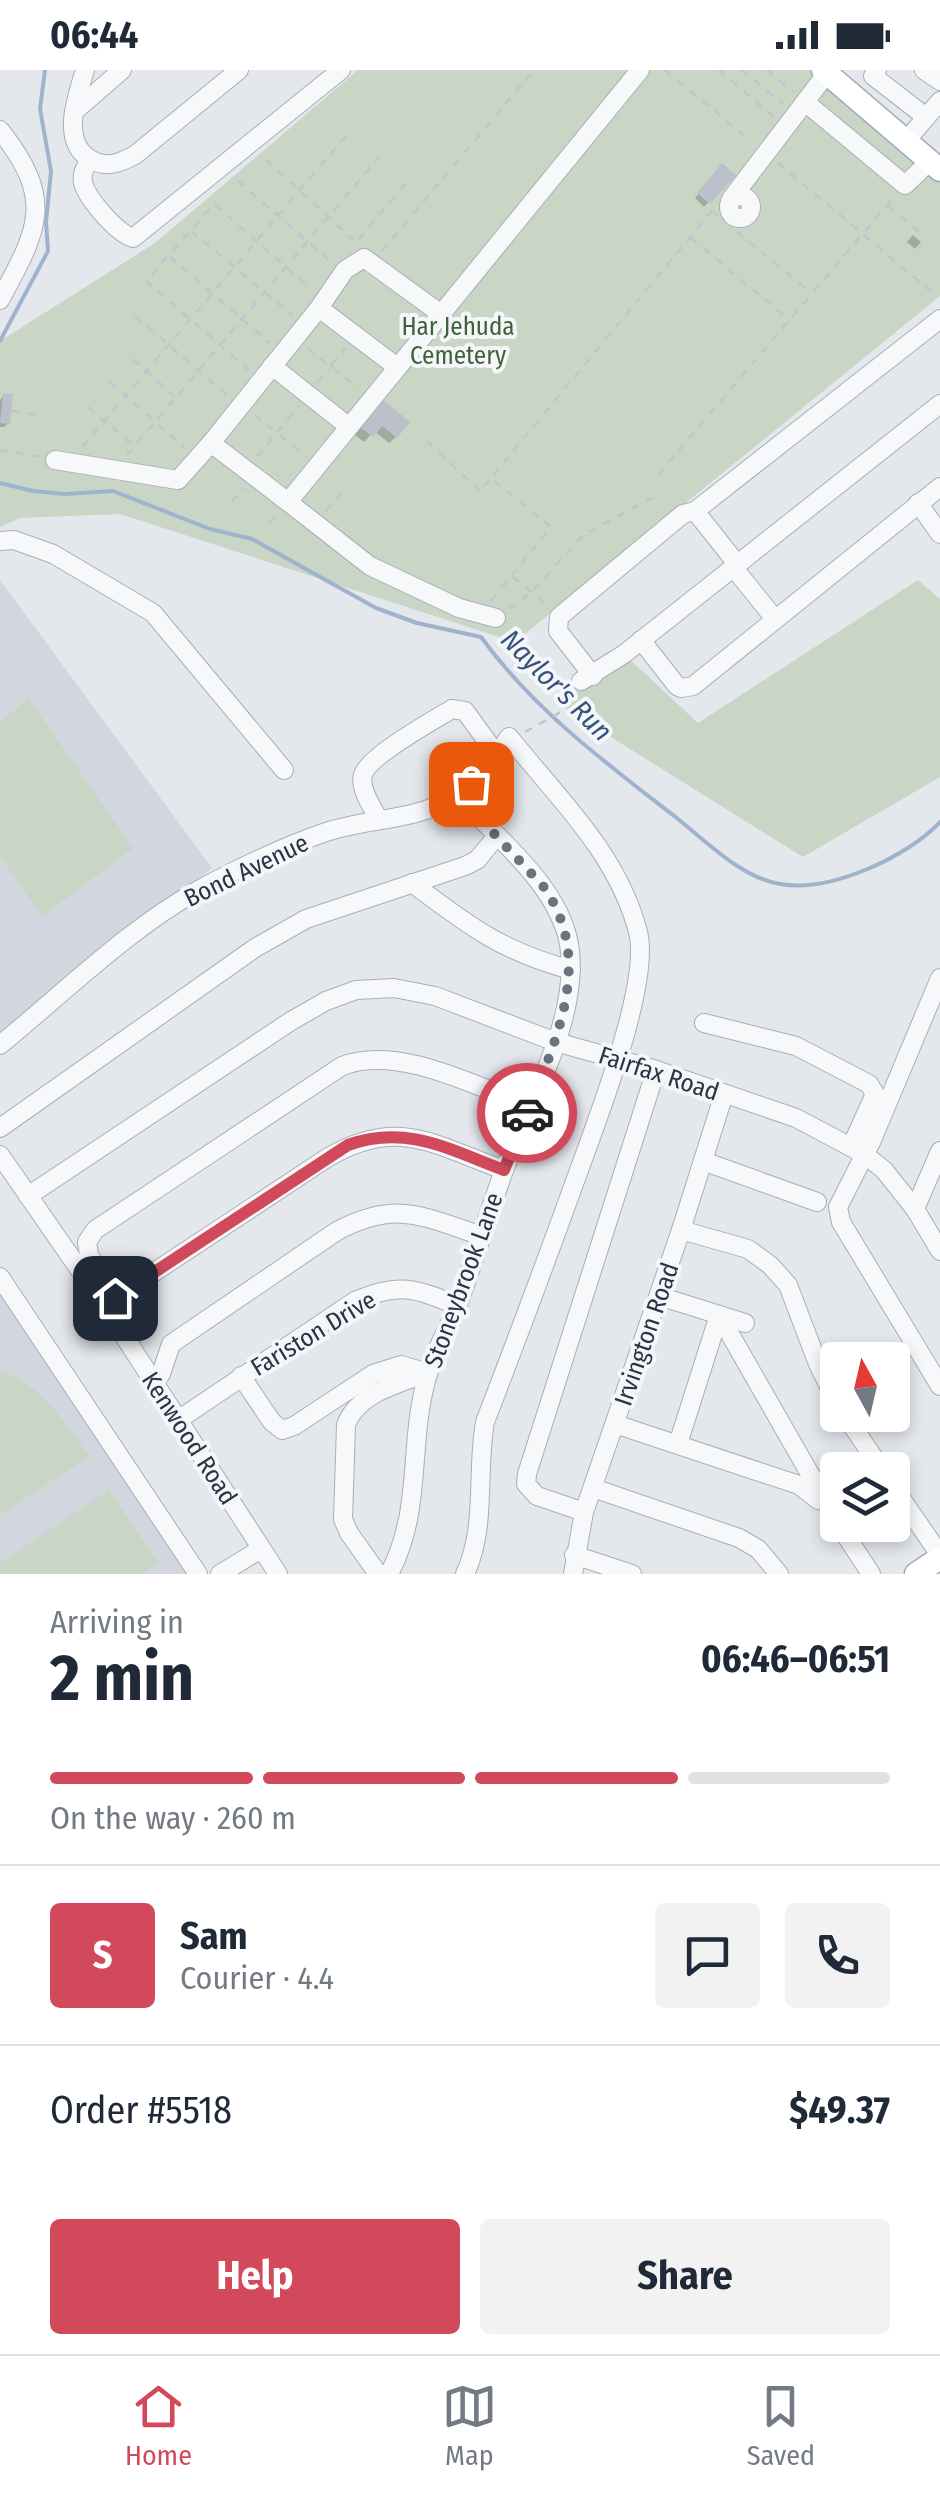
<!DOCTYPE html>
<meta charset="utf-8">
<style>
body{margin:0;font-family:"Fira Sans Condensed",sans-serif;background:#f2f2f3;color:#1f2937;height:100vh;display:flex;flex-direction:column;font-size:38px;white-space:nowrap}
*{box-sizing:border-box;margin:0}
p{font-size:32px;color:#747a83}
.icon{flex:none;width:55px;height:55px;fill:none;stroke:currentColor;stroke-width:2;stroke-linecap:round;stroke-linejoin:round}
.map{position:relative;height:1504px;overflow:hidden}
.side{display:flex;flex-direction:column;background:#fff;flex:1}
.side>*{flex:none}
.needle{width:65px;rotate:352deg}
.controls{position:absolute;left:820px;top:1272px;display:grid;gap:20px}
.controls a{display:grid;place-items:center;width:90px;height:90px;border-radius:10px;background:#fff;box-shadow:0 5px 15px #0003;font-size:50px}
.pin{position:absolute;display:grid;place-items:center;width:85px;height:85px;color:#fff;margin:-42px;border-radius:20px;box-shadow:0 5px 15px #0006}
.courier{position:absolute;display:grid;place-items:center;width:100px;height:100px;margin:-50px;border:8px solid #d1495b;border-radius:50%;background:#fff;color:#222;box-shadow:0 2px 12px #0007}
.overview em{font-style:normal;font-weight:700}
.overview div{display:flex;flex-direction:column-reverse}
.overview{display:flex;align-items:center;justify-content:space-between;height:170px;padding:0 50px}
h1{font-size:65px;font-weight:700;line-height:75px}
.bar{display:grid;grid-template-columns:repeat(4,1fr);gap:15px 10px;align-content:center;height:120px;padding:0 50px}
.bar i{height:12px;border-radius:8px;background:#e0e1e3}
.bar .selected{background:#d1495b}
.bar p{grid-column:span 4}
.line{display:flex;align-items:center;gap:25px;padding:0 50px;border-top:2px solid #e0e1e3}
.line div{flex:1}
.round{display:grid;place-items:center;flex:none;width:105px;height:105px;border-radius:10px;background:#f2f2f3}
.action{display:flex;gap:20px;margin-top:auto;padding:20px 50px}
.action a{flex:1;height:115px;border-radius:10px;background:#d1495b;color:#fff;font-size:40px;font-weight:700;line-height:115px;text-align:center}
.action a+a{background:#f2f2f3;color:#1f2937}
.status{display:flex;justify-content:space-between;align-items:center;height:70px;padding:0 50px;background:#fff;direction:ltr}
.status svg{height:28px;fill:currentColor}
.tab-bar{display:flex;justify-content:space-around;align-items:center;height:140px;border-top:2px solid #e0e1e3;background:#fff;font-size:28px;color:#747a83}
.tab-bar a{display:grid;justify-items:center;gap:5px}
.tab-bar .selected{color:#d1495b}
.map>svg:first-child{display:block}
.built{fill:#d2d6de}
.green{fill:#c9d6c5}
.shadow{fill:#0003}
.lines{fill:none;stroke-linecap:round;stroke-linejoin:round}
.stream{stroke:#9fb4cc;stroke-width:4}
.building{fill:#bbc0ca}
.minor-casing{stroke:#a9aeb7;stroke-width:20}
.major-casing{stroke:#a3abb8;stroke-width:25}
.path{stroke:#c2c5cb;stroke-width:2.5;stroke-dasharray:8 8;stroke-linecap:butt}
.minor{stroke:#f7f8fa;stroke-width:18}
.major{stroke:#fff;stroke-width:22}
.done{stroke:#6c737f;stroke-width:10;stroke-dasharray:0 18}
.route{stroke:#d1495b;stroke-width:12}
.labels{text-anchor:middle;stroke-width:8;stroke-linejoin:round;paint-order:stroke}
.park-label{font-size:25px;fill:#3f6138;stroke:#f4f6f9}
.street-label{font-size:25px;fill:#2b3445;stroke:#f4f6f9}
.water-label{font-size:28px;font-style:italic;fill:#34527a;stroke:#f4f6f9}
</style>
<div class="status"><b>06:44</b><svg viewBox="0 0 49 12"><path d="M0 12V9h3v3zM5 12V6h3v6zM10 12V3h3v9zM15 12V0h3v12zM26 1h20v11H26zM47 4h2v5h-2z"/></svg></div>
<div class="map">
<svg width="940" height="1504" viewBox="0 0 940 1504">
<rect width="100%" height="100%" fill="#e4e7ec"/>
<!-- built -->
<g class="built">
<path d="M0 510 212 798 0 963Z"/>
<path d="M0 1213 196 1504H0Z"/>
</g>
<!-- green -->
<g class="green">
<path d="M358 0H821L940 101V226L515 572 120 444 20 448 0 457V271L155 173Z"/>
<path d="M918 510 940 529V707L803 787 566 639 581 611 624 584 698 653Z"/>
<path d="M29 629 133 778 42 847 0 786V651Z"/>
<path d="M0 1300C44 1317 62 1349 89 1386L0 1445Z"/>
<path d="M109 1420 158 1493 141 1504H0V1493Z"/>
</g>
<!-- shadow -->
<g class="shadow">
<path d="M722 96 733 105 704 137 695 128Z"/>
<path d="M913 165 921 172 915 179 907 172Z"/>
<path d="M4 325 8 353 4 357H0V330Z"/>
<path d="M376 339 396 367 389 373 374 361 364 372 355 365Z"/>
</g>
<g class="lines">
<!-- stream -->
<g class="stream">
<path d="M0 271 48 181 46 152 51 101 40 39 45 0"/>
<path d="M0 413 33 421 65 424 113 421 210 459 252 469 376 538 417 553 481 567C534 640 607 694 678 749 707 772 742 808 780 814 830 823 907 787 940 752"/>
</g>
</g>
<!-- building -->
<g class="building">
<path d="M722 93 736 105 710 134 697 123Z"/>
<path d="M3 323 13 324 10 354 0 353Z"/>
<path d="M382 329 410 352 397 368 382 356 373 367 360 357Z"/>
</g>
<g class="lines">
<!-- minor casing -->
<g class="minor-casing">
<g id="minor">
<path d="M85 0C77 26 60 71 90 89 106 99 120 93 135 85L239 0"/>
<path d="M877 0 873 6 926 47"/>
<path d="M924 0 940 11"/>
<path d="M805 32 905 115 930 91"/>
<path d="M76 40 122 0"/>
<path d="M0 60C55 130 39 158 0 230"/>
<path d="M906 71 940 31"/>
<path d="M90 89C86 97 81 103 83 113 88 130 117 163 133 168L341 0"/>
<circle cx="740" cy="137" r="11"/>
<path d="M731 129 827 3"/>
<path d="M319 238 397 297"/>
<path d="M272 296 348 356"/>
<path d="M211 373 319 238 345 200 364 188 441 244"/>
<path d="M55 390 178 410 211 373 288 432 640 0"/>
<path d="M288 432 370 496 459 538 496 548"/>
<path d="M918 433 940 464"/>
<path d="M0 471 14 470 53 484 153 543 284 700"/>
<path d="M737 494 695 441 940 249"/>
<path d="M733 497 775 549"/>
<path d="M641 570 677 616 681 618 693 616 940 417"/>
<path d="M593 606 558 561 559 547 683 444 695 441"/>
<path d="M581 611 624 584 940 334"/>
<path d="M379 750C373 738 359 719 363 705 367 687 434 650 452 639L465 641 497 685"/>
<path d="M412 813C469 856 501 881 571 900"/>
<path d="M940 908 872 1070 838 1137 841 1152 940 1316"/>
<path d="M704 953 796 976 869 1014 875 1024 851 1077"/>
<path d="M0 975C65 922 127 860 200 819 241 797 282 777 326 762 356 752 386 751 416 743 456 733 487 701 509 667 558 728 618 784 638 862 651 913 597 1050 578 1103 548 1186 517 1269 485 1352 476 1402 487 1457 465 1504"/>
<path d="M0 1058 255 878 306 849 465 796 477 790 496 767"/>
<path d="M0 1085 104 1235 278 1504"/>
<path d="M703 1091 817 1132"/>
<path d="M28 1126 291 951 326 931 356 920 394 918 435 926 556 972 656 1000 796 1048 864 1084 884 1100 915 1139 940 1181"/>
<path d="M915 1139 940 1081"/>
<path d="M681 1160 748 1179 770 1195 788 1215 818 1294 838 1334"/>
<path d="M0 1207 198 1504"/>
<path d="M659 1226 745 1253"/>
<path d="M115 1228 89 1185 87 1172 95 1160 342 996C398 974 476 1017 530 1036"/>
<path d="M109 1232 327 1088C398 1046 434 1075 504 1100"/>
<path d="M719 1245 838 1453"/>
<path d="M241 1306 272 1352 282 1360 294 1356 373 1304 401 1295 428 1303"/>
<path d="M153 1311 161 1304 171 1274 337 1161C397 1130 421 1146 482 1166"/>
<path d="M845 1345 882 1400"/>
<path d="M178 1350 355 1231C399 1212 415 1218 458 1236"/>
<path d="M615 1354 799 1415 818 1430"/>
<path d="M678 1374 719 1245"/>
<path d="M892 1415 940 1485"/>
<path d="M593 1418 739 1468 758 1479 779 1504"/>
<path d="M584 1442 537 1426 526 1414 527 1404 656 1000"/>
<path d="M839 1455 871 1504"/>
<path d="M574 1485 632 1504"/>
<path d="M220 1504 261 1479"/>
<path d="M378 1504 349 1463 343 1449 346 1355C357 1324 398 1313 428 1303"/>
<path d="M389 1504C424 1438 407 1373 428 1304 435 1280 449 1258 458 1234 475 1189 488 1143 505 1098 530 1032 581 945 569 874 558 814 496 768 457 724"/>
<path d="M573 1504 584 1442 681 1160 724 1024"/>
</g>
</g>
<!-- major casing -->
<g class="major-casing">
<g id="major">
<path d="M823 0 940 100"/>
<path d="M916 1504 940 1488"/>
</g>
</g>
<!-- path -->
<g class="path">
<path d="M665 0 752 72"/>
<path d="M719 0 774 47"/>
<path d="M742 0 783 34"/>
<path d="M767 0 793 22"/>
<path d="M266 90 358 174"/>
<path d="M778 93 933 223"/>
<path d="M238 111 331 192"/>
<path d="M888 136 925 167"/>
<path d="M712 141 810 222"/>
<path d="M191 161 292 245"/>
<path d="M691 168 788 249"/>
<path d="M359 169 406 113"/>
<path d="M382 181 534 0"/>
<path d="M170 187 270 273"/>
<path d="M135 246 228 326"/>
<path d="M308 278 328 295"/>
<path d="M133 289 174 326"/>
<path d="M329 294 333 295 331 299 328 298Z"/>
<path d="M332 294 345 279"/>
<path d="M333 298 359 319"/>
<path d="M249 300 146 211 214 134 311 219"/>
<path d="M110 312 185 378"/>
<path d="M317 313 329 299"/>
<path d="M88 337 133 375"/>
<path d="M11 340 34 345 40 339"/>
<path d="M255 345 307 387"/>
<path d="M427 371 480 421 490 409"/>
<path d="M82 377 348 63"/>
<path d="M0 380 39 387"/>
<path d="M127 385 378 88"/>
<path d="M257 387 299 335"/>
<path d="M658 405 893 128"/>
<path d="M232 432 243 418"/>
<path d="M326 441 347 416"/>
<path d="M269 454 278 444"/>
<path d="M513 507 545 533"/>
<path d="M491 531 551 457 491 408 714 138"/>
<path d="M509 539 531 523 583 465 658 425"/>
<path d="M525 662 566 639 573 626"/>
</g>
<!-- minor -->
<use href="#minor" class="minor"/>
<!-- major -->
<use href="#major" class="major"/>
</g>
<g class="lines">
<!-- done -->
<path class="done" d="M471 714 457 724 543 816C595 889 557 968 527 1043"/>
<!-- route -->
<path class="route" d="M115 1228 348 1075C407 1054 450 1080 504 1100L527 1043"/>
</g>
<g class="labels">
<!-- park labels -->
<g class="park-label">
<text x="458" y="265">Har Jehuda<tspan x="458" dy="29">Cemetery</tspan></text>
</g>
<!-- street labels -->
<g class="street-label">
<text transform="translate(246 800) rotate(-26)" y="9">Bond Avenue</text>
<text transform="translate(659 1003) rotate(18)" y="9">Fairfax Road</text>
<text transform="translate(463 1210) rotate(-70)" y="9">Stoneybrook Lane</text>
<text transform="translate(313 1263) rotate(-31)" y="9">Fariston Drive</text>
<text transform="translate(646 1264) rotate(-71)" y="9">Irvington Road</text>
<text transform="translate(190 1368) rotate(57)" y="9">Kenwood Road</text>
</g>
<!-- water labels -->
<g class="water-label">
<text transform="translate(557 615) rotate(45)" y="10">Naylor's Run</text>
</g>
</g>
</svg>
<div class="controls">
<a><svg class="needle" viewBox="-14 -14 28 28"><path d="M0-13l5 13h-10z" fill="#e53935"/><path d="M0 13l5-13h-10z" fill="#747a83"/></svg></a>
<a><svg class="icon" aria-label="layers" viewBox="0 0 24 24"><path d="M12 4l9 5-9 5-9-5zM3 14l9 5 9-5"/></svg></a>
</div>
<div class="pin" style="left:471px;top:714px;background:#ea580c"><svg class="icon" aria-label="bag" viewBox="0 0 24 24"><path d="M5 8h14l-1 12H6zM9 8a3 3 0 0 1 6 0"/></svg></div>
<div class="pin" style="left:115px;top:1228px;background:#1f2937"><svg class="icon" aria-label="home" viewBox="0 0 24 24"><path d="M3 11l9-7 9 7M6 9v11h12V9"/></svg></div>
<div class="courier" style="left:527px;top:1043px"><svg class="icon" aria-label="car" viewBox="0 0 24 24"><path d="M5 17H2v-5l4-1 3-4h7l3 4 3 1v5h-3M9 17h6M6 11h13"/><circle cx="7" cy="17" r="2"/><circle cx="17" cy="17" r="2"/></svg></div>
</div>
<section class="side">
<div class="overview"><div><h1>2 min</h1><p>Arriving in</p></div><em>06:46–06:51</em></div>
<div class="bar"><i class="selected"></i><i class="selected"></i><i class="selected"></i><i></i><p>On the way · 260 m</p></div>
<div class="line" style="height:180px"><b class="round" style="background:#d1495b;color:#fff">S</b><div><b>Sam</b><p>Courier · 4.4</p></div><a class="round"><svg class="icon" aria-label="chat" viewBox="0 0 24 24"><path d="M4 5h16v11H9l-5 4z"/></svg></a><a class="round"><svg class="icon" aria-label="phone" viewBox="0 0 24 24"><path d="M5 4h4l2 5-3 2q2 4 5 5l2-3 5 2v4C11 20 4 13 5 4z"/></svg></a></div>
<div class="line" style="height:130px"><div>Order #5518</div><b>$49.37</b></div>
<div class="action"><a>Help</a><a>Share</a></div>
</section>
<nav class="tab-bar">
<a class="selected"><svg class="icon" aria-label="home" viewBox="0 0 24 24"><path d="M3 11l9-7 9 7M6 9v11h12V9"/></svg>Home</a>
<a><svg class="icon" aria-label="map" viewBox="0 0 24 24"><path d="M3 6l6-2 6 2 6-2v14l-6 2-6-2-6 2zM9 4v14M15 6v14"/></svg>Map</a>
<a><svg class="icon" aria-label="saved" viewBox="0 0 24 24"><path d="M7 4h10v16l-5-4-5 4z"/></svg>Saved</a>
</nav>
